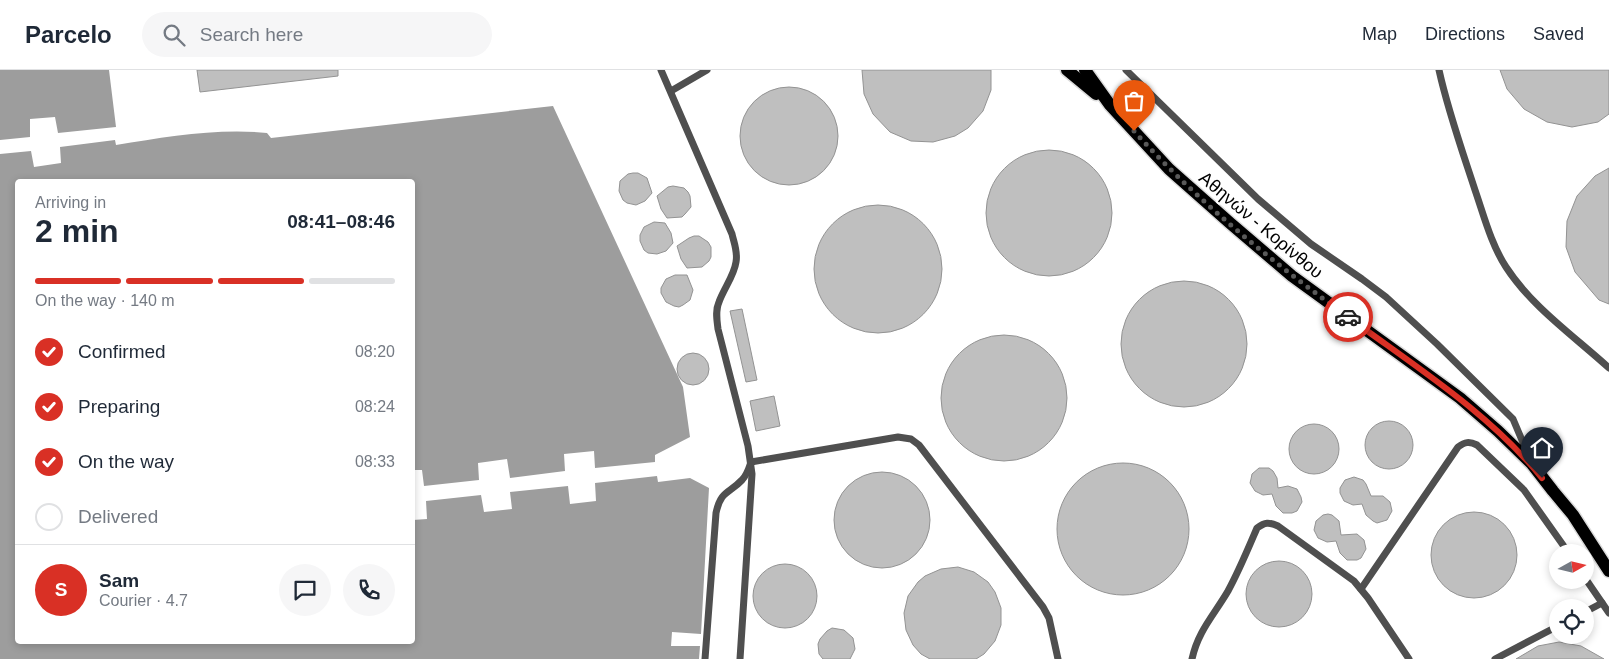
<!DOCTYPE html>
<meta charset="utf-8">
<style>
body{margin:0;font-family:Helvetica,sans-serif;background:#f6f6f7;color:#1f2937;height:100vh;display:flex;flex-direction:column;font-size:19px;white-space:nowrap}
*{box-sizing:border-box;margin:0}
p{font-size:16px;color:#747a83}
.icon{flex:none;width:28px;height:28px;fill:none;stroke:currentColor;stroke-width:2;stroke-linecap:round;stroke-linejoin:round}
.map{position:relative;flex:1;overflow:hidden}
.side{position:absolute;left:15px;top:109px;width:400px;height:465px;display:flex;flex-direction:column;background:#fff;border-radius:5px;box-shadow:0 2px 8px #0003}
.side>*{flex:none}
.needle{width:32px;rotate:82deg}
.buttons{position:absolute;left:1549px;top:474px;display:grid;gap:10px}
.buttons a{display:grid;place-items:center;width:45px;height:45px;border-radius:50%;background:#fff;box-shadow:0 2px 8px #0003;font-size:25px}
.pin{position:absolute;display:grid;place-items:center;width:42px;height:42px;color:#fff;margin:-51px -21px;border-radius:50% 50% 50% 0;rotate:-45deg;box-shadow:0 0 5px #0007}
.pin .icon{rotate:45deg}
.courier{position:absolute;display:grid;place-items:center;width:50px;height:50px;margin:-25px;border:4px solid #d93025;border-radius:50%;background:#fff;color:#222;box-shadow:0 1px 6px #0007}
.headline em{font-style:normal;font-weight:800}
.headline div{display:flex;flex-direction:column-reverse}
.headline{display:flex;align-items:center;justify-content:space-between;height:85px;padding:0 20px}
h1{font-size:32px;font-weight:800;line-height:38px}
.bar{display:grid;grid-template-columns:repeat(4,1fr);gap:8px 5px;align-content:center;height:60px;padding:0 20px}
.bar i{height:6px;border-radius:4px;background:#e0e1e3}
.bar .on{background:#d93025}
.bar p{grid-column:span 4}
.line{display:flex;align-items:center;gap:12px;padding:0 20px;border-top:1px solid #e0e1e3}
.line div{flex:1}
.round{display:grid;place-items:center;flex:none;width:52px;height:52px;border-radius:26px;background:#f6f6f7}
ol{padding:0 20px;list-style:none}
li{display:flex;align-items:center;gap:15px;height:55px}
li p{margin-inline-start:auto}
li .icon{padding:5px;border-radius:50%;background:#d93025;color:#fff;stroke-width:4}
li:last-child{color:#747a83}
li i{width:28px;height:28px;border:2px solid #e0e1e3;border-radius:50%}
header{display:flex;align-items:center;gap:30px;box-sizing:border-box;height:70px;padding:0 25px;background:#fff;border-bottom:1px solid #e0e1e3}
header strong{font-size:24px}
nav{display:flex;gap:28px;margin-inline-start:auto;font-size:18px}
.search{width:350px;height:45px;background:#f6f6f7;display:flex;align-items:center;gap:12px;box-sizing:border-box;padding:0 18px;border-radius:28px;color:#747a83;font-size:19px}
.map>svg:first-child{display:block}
.water{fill:#9d9d9d}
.building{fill:#bfbfbf;stroke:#939393}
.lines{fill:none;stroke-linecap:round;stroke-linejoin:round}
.primary-casing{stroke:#dbdbdb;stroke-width:15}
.service{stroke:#4f4f4f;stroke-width:7}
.primary{stroke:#000;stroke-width:12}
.done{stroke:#595959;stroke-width:5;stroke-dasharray:0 9}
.route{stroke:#d93025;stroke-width:6}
.labels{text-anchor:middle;stroke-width:4;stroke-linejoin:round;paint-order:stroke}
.street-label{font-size:18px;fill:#000;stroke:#fff}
</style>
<header>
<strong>Parcelo</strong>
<div class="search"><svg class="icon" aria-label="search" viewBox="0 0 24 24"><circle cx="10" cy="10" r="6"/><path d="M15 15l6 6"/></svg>Search here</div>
<nav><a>Map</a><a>Directions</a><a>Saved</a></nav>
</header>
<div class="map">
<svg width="1609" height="589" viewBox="0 0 1609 589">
<rect width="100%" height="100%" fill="#fff"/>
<!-- water -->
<g class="water">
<path d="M0 0H109L116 57 58 63 55 47 30 49V67L0 70Z"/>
<path d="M553 36 683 317 690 367 655 385V392L595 398 594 381 564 384 565 401 510 408 507 389 478 393 479 410 424 416 422 400H412V111H18V571H412L413 450 427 449 426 431 481 425 484 442 512 439 510 422 568 416 570 434 596 431 595 413 657 406 658 412 690 408 709 418 701 564 672 562 671 576H700L699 589H0V84L31 81 34 97 61 93 60 77 115 70 116 75C166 67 217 58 267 63L271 68Z"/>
</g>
<!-- building -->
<g class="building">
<path d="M197 0H338V6L200 22Z"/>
<path d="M862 0H991V20L983 41 968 58 955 66 933 72 911 71 890 62 873 44 864 24Z"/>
<path d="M1500 0H1609V44L1598 52 1572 57 1547 52 1524 39 1507 19Z"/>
<circle cx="789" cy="66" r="49"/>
<circle cx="1049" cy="143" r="63"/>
<path d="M1609 98V234L1599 230 1575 202 1566 177 1567 151 1577 126 1595 106Z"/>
<path d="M633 103H638L647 108 652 123 645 131 636 135 627 133 623 130 619 121 620 111 628 104Z"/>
<path d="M673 116 684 118 688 122 690 126 691 137 685 144 682 147 667 148 661 139 657 126 668 117Z"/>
<circle cx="878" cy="199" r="64"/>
<path d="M654 152 665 153 671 163 673 173 666 181 657 184 648 183 644 180 640 171V165L644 157Z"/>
<path d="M694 166H699L708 172 711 177V187L709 191 702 197 687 198 681 189 677 176 689 168Z"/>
<path d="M675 205H687L693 220 690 230 683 235 679 237 674 236 666 232 661 223V218L666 209Z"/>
<circle cx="1184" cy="274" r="63"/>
<path d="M742 239 757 310 746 312 730 241Z"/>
<circle cx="1004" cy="328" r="63"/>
<circle cx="693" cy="299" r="16"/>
<path d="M774 326 780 356 756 361 750 331Z"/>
<circle cx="1389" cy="375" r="24"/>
<circle cx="1314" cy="379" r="25"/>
<circle cx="1123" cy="459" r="66"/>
<path d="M1259 398H1269L1273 401 1277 408 1278 418 1288 416 1297 419 1301 427 1302 432 1297 441 1292 443H1283L1276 436 1272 424 1263 425 1255 421 1250 413 1251 409 1252 404Z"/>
<circle cx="882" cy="450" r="48"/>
<path d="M1354 407 1363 410 1366 414 1371 426H1383L1390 432 1392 441 1387 450 1377 453 1373 451 1366 445 1362 434 1353 435 1344 431 1340 423V418L1345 410Z"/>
<circle cx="1474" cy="485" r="43"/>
<path d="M1328 444 1332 445 1339 451 1341 465 1357 464 1364 470 1366 479 1361 488 1357 490H1347L1340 483 1336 471 1327 472 1318 468 1314 460 1316 451 1323 445Z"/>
<circle cx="1279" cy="524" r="33"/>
<circle cx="785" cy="526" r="32"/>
<path d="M958 497 974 502 988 512 995 522 1001 538V555L995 571 984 584 976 589H930L921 584 913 575 906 560 904 543 908 526 918 512 925 506 941 499Z"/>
<path d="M832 558 844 560 853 568 855 579 850 589H823L819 584 818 574 820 569 827 561Z"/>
<path d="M1559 572 1581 576 1604 589H1516L1538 576Z"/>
</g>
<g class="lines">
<!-- primary casing -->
<g class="primary-casing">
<g id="primary">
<path d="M1067 0 1096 24"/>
<path d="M1085 0 1110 35 1169 99 1230 153 1292 206 1460 328 1498 361 1532 394 1553 421 1573 445 1609 501"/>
</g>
</g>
<!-- service -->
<g class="service">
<path d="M661 0 732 164C734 173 738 182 736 192 734 206 724 218 719 232 715 241 717 250 718 259L748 376 752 404 740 589"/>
<path d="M1126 0 1258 129 1311 174 1362 209 1386 227 1437 274 1513 349 1529 387"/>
<path d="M1439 0C1448 41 1462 80 1475 120 1484 146 1491 174 1506 197 1532 237 1574 266 1609 298"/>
<path d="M671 21 707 0"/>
<path d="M1585 508 1609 543"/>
<path d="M1361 519 1458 377C1465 372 1469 371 1477 375L1524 420 1568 482"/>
<path d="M1585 542 1602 533"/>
<path d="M705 589 716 443C721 420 729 424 742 410 747 405 749 398 751 392L898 367 911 369 919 375 1043 537 1049 548 1058 589"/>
<path d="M1192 589C1198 561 1214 545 1228 521 1239 501 1248 479 1257 458 1265 452 1269 452 1278 456L1354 511 1368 528 1409 589"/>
<path d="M1495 589 1558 556"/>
</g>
<!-- primary -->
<use href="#primary" class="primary"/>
</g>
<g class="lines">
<!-- done -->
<path class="done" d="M1134 61C1197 131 1271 191 1348 247"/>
<!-- route -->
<path class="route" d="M1348 247C1416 297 1488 342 1542 408"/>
</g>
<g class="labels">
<!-- street labels -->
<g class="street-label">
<text transform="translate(1261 155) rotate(40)" y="6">Αθηνών - Κορίνθου</text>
</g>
</g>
</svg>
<div class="buttons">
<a><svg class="needle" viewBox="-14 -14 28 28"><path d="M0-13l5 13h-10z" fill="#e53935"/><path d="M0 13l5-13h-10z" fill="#747a83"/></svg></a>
<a><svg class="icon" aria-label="locate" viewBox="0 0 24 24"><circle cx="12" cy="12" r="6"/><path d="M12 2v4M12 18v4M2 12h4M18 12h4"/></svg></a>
</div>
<div class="pin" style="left:1134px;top:61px;background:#ea580c"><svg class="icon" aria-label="bag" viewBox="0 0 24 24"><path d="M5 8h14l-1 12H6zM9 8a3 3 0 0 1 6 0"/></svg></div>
<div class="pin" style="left:1542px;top:408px;background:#1f2937"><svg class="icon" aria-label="home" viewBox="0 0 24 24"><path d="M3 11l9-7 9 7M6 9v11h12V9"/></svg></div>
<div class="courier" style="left:1348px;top:247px"><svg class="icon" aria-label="car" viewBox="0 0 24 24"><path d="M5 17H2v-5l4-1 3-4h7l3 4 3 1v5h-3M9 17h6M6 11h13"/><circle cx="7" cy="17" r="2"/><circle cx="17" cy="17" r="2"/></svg></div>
<section class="side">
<div class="headline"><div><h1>2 min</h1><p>Arriving in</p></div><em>08:41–08:46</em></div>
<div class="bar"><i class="on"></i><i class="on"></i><i class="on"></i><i></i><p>On the way · 140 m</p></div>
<ol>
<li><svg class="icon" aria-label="check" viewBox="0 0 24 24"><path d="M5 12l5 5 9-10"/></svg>Confirmed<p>08:20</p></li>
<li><svg class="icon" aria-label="check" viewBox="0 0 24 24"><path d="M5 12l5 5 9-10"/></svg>Preparing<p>08:24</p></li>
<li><svg class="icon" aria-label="check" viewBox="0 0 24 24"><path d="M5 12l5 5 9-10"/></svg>On the way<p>08:33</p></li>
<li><i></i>Delivered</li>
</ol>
<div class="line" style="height:90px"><b class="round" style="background:#d93025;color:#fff">S</b><div><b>Sam</b><p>Courier · 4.7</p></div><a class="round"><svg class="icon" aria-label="chat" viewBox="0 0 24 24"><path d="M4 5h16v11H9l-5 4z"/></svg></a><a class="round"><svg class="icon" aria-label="phone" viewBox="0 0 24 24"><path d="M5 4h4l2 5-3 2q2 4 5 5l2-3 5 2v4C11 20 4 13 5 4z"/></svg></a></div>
</section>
</div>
